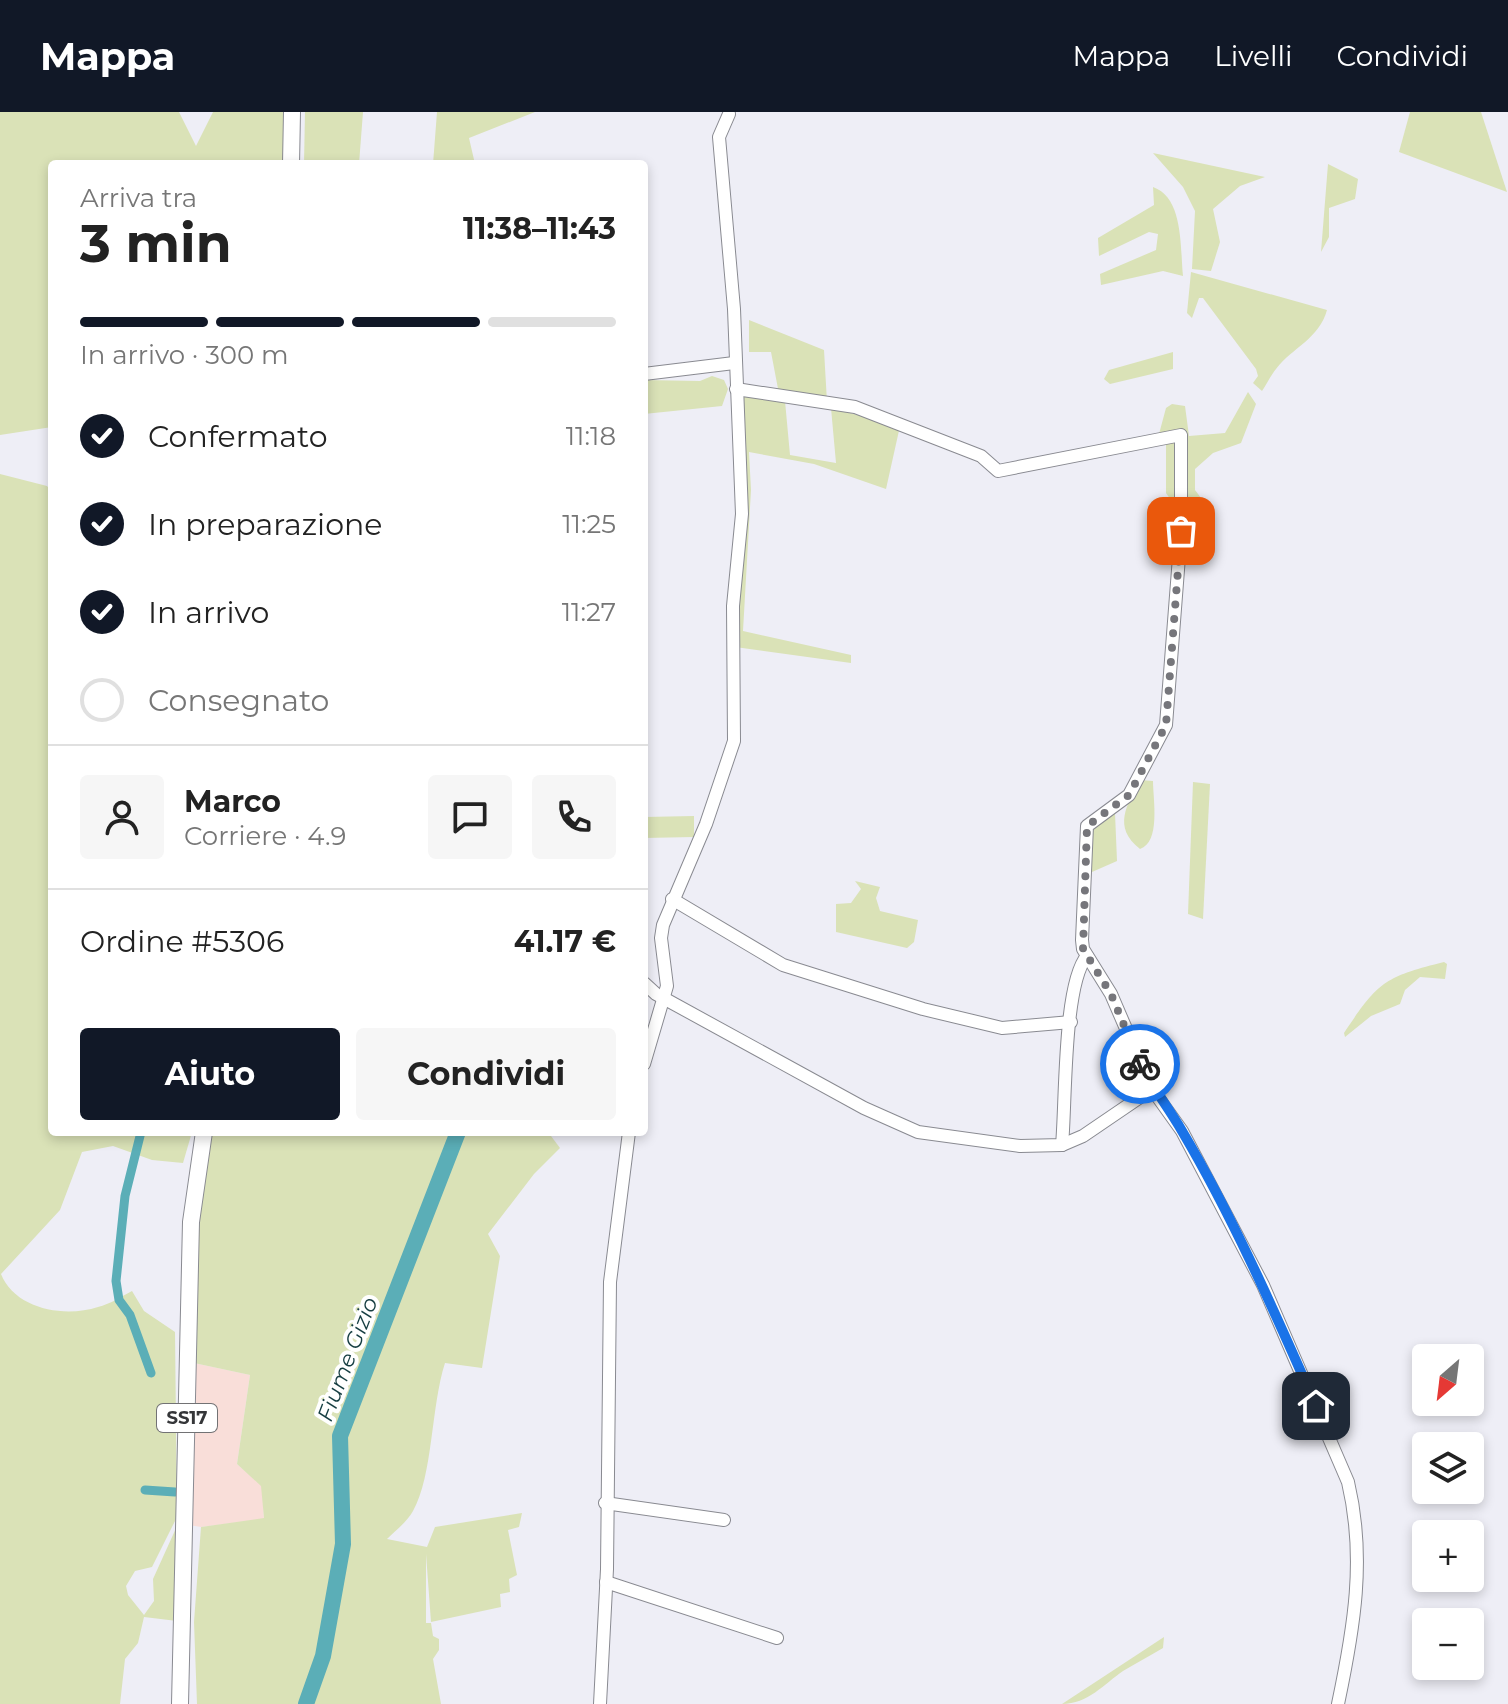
<!DOCTYPE html>
<html lang="it">
<meta charset="utf-8">
<style>
body{margin:0;font-family:Montserrat,sans-serif;background:#f6f6f6;color:#222;height:100vh;display:flex;flex-direction:column;font-size:30px;white-space:nowrap}
*{box-sizing:border-box;margin:0}
p{font-size:26px;color:#767676}
.icon{flex:none;width:44px;height:44px;fill:none;stroke:currentColor;stroke-width:2;stroke-linecap:round;stroke-linejoin:round}
.map{position:relative;flex:1;overflow:hidden}
.sheet{position:absolute;left:48px;top:48px;width:600px;height:976px;display:flex;flex-direction:column;background:#fff;border-radius:8px;box-shadow:0 4px 12px #0003}
.sheet>*{flex:none}
.needle{width:52px;rotate:208deg}
.controls{position:absolute;left:1412px;top:1232px;display:grid;gap:16px}
.controls a{display:grid;place-items:center;width:72px;height:72px;border-radius:8px;background:#fff;box-shadow:0 4px 12px #0003;font-size:40px}
.pin{position:absolute;display:grid;place-items:center;width:68px;height:68px;color:#fff;margin:-34px;border-radius:16px;box-shadow:0 4px 12px #0006}
.courier{position:absolute;display:grid;place-items:center;width:80px;height:80px;margin:-40px;border:6px solid #1a73e8;border-radius:50%;background:#fff;color:#222;box-shadow:0 2px 10px #0007}
.summary em{font-style:normal;font-weight:700}
.summary div{display:flex;flex-direction:column-reverse}
.summary{display:flex;align-items:center;justify-content:space-between;height:136px;padding:0 32px}
h1{font-size:52px;font-weight:700;line-height:60px}
.bar{display:grid;grid-template-columns:repeat(4,1fr);gap:12px 8px;align-content:center;height:96px;padding:0 32px}
.bar i{height:10px;border-radius:6px;background:#e0e0e0}
.bar .on{background:#111827}
.bar p{grid-column:span 4}
.line{display:flex;align-items:center;gap:20px;padding:0 32px;border-top:2px solid #e0e0e0}
.line div{flex:1}
.round{display:grid;place-items:center;flex:none;width:84px;height:84px;border-radius:8px;background:#f6f6f6}
ol{padding:0 32px;list-style:none}
li{display:flex;align-items:center;gap:24px;height:88px}
li p{margin-inline-start:auto}
li .icon{padding:8px;border-radius:50%;background:#111827;color:#fff;stroke-width:4}
li:last-child{color:#767676}
li i{width:44px;height:44px;border:4px solid #e0e0e0;border-radius:50%}
.button{display:flex;gap:16px;margin-top:auto;padding:16px 32px}
.button a{flex:1;height:92px;border-radius:8px;background:#111827;color:#fff;font-size:32px;font-weight:700;line-height:92px;text-align:center}
.button a+a{background:#f6f6f6;color:#222}
header{display:flex;align-items:center;gap:48px;box-sizing:border-box;height:112px;padding:0 40px;background:#111827;color:#fff}
header strong{font-size:38px}
nav{display:flex;gap:44px;margin-inline-start:auto;font-size:28px}
.map>svg:first-child{display:block}
.industrial{fill:#f9ded9}
.green{fill:#dae2b7}
.lines{fill:none;stroke-linecap:round;stroke-linejoin:round}
.canal{stroke:#5baeb7;stroke-width:9}
.river{stroke:#5baeb7;stroke-width:16}
.minor-casing{stroke:#898a91;stroke-width:14}
.major-casing{stroke:#898a91;stroke-width:18}
.minor{stroke:#fff;stroke-width:12}
.major{stroke:#fff;stroke-width:16}
.done{stroke:#76767b;stroke-width:8;stroke-dasharray:0 14.4}
.route{stroke:#1a73e8;stroke-width:10}
.labels{text-anchor:middle;stroke-width:8;stroke-linejoin:round;paint-order:stroke}
.shield{fill:#fff;stroke:#727274;stroke-width:2}
.shield-label{font-size:18px;font-weight:bold;fill:#353639}
.water-label{font-size:22px;font-style:italic;fill:#153d41;stroke:#fff}
</style>
<header>
<strong>Mappa</strong>
<nav><a>Mappa</a><a>Livelli</a><a>Condividi</a></nav>
</header>
<div class="map">
<svg width="1508" height="1592" viewBox="0 0 1508 1592">
<rect width="100%" height="100%" fill="#eeeef6"/>
<!-- industrial -->
<path class="industrial" d="M194 1251 250 1263 237 1352 262 1374 264 1407 201 1415 189 1413Z"/>
<!-- green -->
<g class="green">
<path d="M0 0H179L196 34 213 0H289L290 52H52V315L0 323Z"/>
<path d="M305 0H363L359 52H304Z"/>
<path d="M437 0H535L469 26 475 52H433Z"/>
<path d="M1410 0H1481L1507 80 1399 40Z"/>
<path d="M1153 41 1265 65 1240 74 1213 97 1220 130 1211 159 1192 157 1195 99 1183 75Z"/>
<path d="M1328 52 1358 67 1355 87 1329 96V125L1321 140Z"/>
<path d="M1153 75C1184 86 1180 136 1183 164L1163 159 1101 173 1100 162 1156 138 1158 122 1149 120 1099 144 1098 126 1154 93Z"/>
<path d="M1191 160 1327 198C1319 227 1293 235 1276 257 1271 263 1267 272 1262 279L1253 271 1258 264 1256 257 1203 186H1199L1192 206 1187 201Z"/>
<path d="M749 208 824 238 827 290 779 282 771 240H749Z"/>
<path d="M1173 240V257L1110 272 1104 267 1109 258Z"/>
<path d="M712 264 724 268 728 277 722 294 644 302V268L700 269Z"/>
<path d="M1248 280 1256 292 1241 331 1213 341 1195 357V378L1214 403 1177 409V397L1166 381V328L1159 322 1166 296 1172 292 1185 294 1189 324 1225 321Z"/>
<path d="M739 282 785 289 790 343 836 351 831 296 900 314 886 377 814 352 749 340 751 378 743 519 851 543V551L735 535Z"/>
<path d="M0 362 47 374 52 380V1020H192L183 1051 152 1048 113 1034 82 1040 60 1098 1 1162C15 1197 64 1206 98 1195 110 1192 121 1185 132 1179L144 1199 175 1220 177 1405 152 1455 135 1459 126 1474 128 1483 144 1503 154 1489 153 1467 177 1414V1509L144 1505 138 1531 125 1547 120 1592H0Z"/>
<path d="M1140 668 1153 669C1153 687 1161 730 1140 737 1112 715 1127 693 1140 668Z"/>
<path d="M1193 670 1210 672 1203 807 1188 802Z"/>
<path d="M1115 701 1117 749 1092 760 1091 714Z"/>
<path d="M694 704V725L644 726V705Z"/>
<path d="M855 769 880 775 876 786 880 799 918 808 914 830 907 836 836 820V792L851 791 861 777Z"/>
<path d="M1444 850 1447 852 1445 867 1420 865 1405 878 1400 892 1371 904 1345 925 1344 921C1378 870 1384 865 1444 850Z"/>
<path d="M210 1020H548L560 1036 534 1062 488 1122 500 1144 482 1256 445 1251C431 1294 433 1364 413 1399 407 1410 395 1419 387 1427L427 1435 435 1415 522 1401 519 1415 508 1418 517 1463 509 1467 510 1480 500 1482 501 1495 431 1510 426 1442V1511H431L433 1524 439 1527V1538L433 1547 441 1592H197L194 1510 201 1415 264 1406 261 1374 237 1352 250 1263 194 1251 200 1092Z"/>
<path d="M1164 1525 1163 1536C1150 1544 1136 1551 1123 1559 1104 1572 1088 1592 1062 1592Z"/>
</g>
<g class="lines">
<!-- canal -->
<g class="canal">
<path d="M141 1020 125 1084 116 1169 119 1188 130 1203 151 1261"/>
<path d="M145 1378 175 1380"/>
</g>
<!-- river -->
<path class="river" d="M306 1592 323 1544 343 1432 340 1324 458 1020"/>
<!-- minor casing -->
<g class="minor-casing">
<g id="minor">
<path d="M644 262 734 251"/>
<path d="M736 277 855 295 981 344 998 359 1181 323V419L1166 613 1129 683 1087 714 1082 828 1083 837 1111 882 1152 977 1182 1019 1263 1173 1348 1370C1366 1446 1354 1516 1338 1592"/>
<path d="M672 787 783 853 923 897 1002 916 1071 910"/>
<path d="M644 871 656 882 864 996 918 1020 1020 1034 1062 1033 1083 1024 1152 977"/>
<path d="M644 952 667 874 661 826 663 813 706 712 734 629 733 494 742 402 734 197 719 25 729 2"/>
<path d="M1062 1033C1066 992 1063 872 1087 844"/>
<path d="M605 1391 724 1408"/>
<path d="M606 1470 777 1526"/>
<path d="M600 1592 607 1457 610 1170 629 1020"/>
</g>
</g>
<!-- major casing -->
<g class="major-casing">
<g id="major">
<path d="M291 52 292 0"/>
<path d="M180 1592 191 1110 204 1020"/>
</g>
</g>
<!-- minor -->
<use href="#minor" class="minor"/>
<!-- major -->
<use href="#major" class="major"/>
</g>
<g class="lines">
<!-- done -->
<path class="done" d="M1140 952 1111 882 1083 837 1087 714 1129 683 1166 613 1181 419"/>
<!-- route -->
<path class="route" d="M1140 952C1153 976 1168 995 1182 1019 1234 1107 1275 1201 1316 1294"/>
</g>
<g class="labels">
<!-- shield labels -->
<rect class="shield" x="157" y="1292" width="60" height="28" rx="6"/>
<g class="shield-label">
<text x="187" y="1312">SS17</text>
</g>
<!-- water labels -->
<g class="water-label">
<text transform="translate(347 1247) rotate(-69)" y="8">Fiume Gizio</text>
</g>
</g>
</svg>
<div class="controls">
<a><svg class="needle" viewBox="-14 -14 28 28"><path d="M0-13l5 13h-10z" fill="#e53935"/><path d="M0 13l5-13h-10z" fill="#767676"/></svg></a>
<a><svg class="icon" aria-label="layers" viewBox="0 0 24 24"><path d="M12 4l9 5-9 5-9-5zM3 14l9 5 9-5"/></svg></a>
<a>+</a>
<a>−</a>
</div>
<div class="pin" style="left:1181px;top:419px;background:#ea580c"><svg class="icon" aria-label="bag" viewBox="0 0 24 24"><path d="M5 8h14l-1 12H6zM9 8a3 3 0 0 1 6 0"/></svg></div>
<div class="pin" style="left:1316px;top:1294px;background:#1f2937"><svg class="icon" aria-label="home" viewBox="0 0 24 24"><path d="M3 11l9-7 9 7M6 9v11h12V9"/></svg></div>
<div class="courier" style="left:1140px;top:952px"><svg class="icon" aria-label="bike" viewBox="0 0 24 24"><circle cx="6" cy="16" r="4"/><circle cx="18" cy="16" r="4"/><path d="M6 16l4-8h5l3 8M10 8l3 8H6M13 5h3"/></svg></div>
<section class="sheet">
<div class="summary"><div><h1>3 min</h1><p>Arriva tra</p></div><em>11:38–11:43</em></div>
<div class="bar"><i class="on"></i><i class="on"></i><i class="on"></i><i></i><p>In arrivo · 300 m</p></div>
<ol>
<li><svg class="icon" aria-label="check" viewBox="0 0 24 24"><path d="M5 12l5 5 9-10"/></svg>Confermato<p>11:18</p></li>
<li><svg class="icon" aria-label="check" viewBox="0 0 24 24"><path d="M5 12l5 5 9-10"/></svg>In preparazione<p>11:25</p></li>
<li><svg class="icon" aria-label="check" viewBox="0 0 24 24"><path d="M5 12l5 5 9-10"/></svg>In arrivo<p>11:27</p></li>
<li><i></i>Consegnato</li>
</ol>
<div class="line" style="height:144px"><a class="round"><svg class="icon" aria-label="person" viewBox="0 0 24 24"><circle cx="12" cy="8" r="4"/><path d="M4 21q1-7 8-7t8 7"/></svg></a><div><b>Marco</b><p>Corriere · 4.9</p></div><a class="round"><svg class="icon" aria-label="chat" viewBox="0 0 24 24"><path d="M4 5h16v11H9l-5 4z"/></svg></a><a class="round"><svg class="icon" aria-label="phone" viewBox="0 0 24 24"><path d="M5 4h4l2 5-3 2q2 4 5 5l2-3 5 2v4C11 20 4 13 5 4z"/></svg></a></div>
<div class="line" style="height:104px"><div>Ordine #5306</div><b>41.17 €</b></div>
<div class="button"><a>Aiuto</a><a>Condividi</a></div>
</section>
</div>
